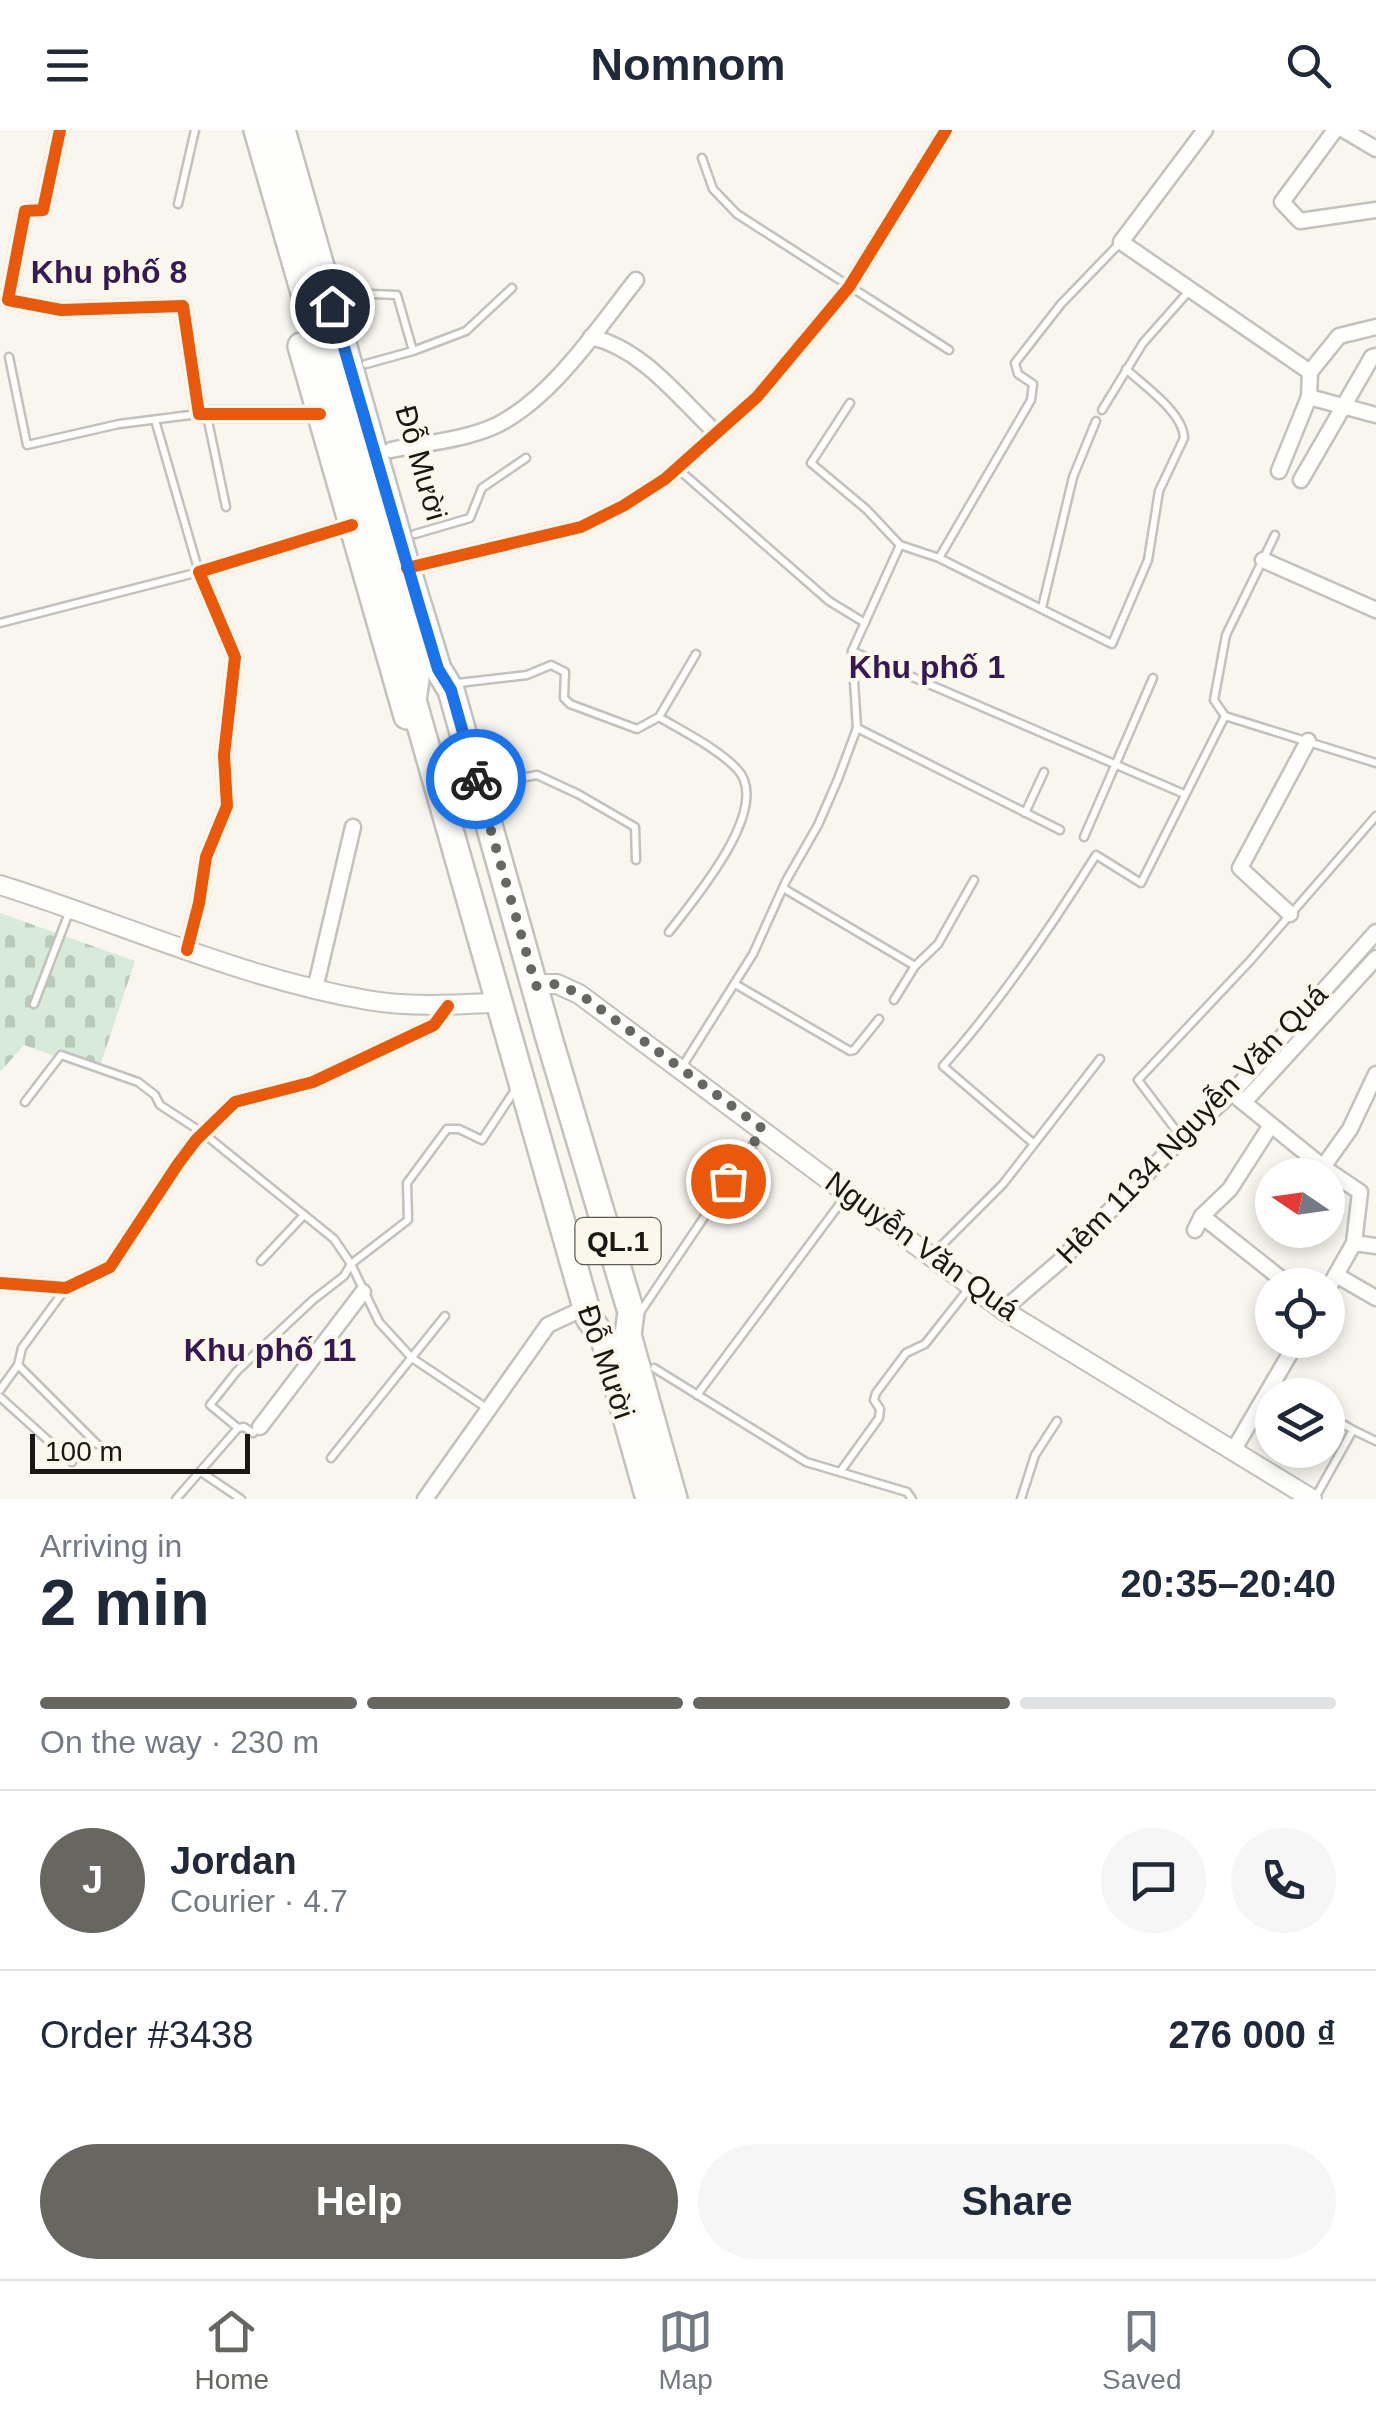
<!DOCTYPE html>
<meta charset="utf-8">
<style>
body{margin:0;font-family:Helvetica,sans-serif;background:#f6f6f7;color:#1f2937;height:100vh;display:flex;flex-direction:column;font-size:38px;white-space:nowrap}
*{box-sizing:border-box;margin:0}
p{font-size:32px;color:#747a83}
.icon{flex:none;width:55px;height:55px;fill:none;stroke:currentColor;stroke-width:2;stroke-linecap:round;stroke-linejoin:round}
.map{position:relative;height:1369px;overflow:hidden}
.details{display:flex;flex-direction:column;background:#fff;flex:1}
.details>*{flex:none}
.needle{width:65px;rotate:283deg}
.fabs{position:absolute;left:1255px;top:1028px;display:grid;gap:20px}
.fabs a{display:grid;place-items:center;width:90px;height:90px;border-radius:50%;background:#fff;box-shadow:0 5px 15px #0003;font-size:50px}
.scale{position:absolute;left:30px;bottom:25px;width:220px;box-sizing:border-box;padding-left:10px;border:5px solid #1a1814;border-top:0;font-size:28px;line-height:35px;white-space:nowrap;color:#1a1814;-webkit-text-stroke:8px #fcf7eb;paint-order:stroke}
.pin{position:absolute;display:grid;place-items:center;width:85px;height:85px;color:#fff;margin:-42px;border:5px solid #fff;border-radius:50%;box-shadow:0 2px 10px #0007}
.courier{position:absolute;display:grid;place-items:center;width:100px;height:100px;margin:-50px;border:8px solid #1a73e8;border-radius:50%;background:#fff;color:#222;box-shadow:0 2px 12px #0007}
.headline em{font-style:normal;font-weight:700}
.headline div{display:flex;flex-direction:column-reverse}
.headline{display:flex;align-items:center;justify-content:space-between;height:170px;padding:0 40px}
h1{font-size:65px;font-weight:700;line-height:75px}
.bar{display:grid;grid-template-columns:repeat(4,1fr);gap:15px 10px;align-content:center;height:120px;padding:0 40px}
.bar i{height:12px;border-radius:8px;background:#e0e1e3}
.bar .active{background:#686661}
.bar p{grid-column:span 4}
.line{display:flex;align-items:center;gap:25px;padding:0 40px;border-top:2px solid #e0e1e3}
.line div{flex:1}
.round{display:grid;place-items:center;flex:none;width:105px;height:105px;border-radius:52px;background:#f6f6f7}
.button{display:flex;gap:20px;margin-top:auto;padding:20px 40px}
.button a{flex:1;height:115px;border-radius:60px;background:#686661;color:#fff;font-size:40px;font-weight:700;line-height:115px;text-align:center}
.button a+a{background:#f6f6f7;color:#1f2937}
header{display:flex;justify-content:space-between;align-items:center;height:130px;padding:0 40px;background:#fff;font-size:45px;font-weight:700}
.dock{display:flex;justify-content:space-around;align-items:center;height:140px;border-top:2px solid #e0e1e3;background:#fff;font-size:28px;color:#747a83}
.dock a{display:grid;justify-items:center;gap:5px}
.dock .active{color:#686661}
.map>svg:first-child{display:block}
.cemetery{fill:url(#cemetery-stones)}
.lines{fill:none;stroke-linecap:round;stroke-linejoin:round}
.lane-casing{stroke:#c3c1bc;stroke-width:11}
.street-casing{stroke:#c3c1bc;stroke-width:19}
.secondary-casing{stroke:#c3c1bc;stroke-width:22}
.highway-casing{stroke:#c3c1bc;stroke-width:30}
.lane{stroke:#fefefd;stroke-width:6}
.street{stroke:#fefefd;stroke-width:14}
.secondary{stroke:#fefefd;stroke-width:18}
.highway{stroke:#fefefd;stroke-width:25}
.cycleway-casing{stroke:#fcf7eb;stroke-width:19}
.cycleway{stroke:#e8590c;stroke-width:12}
.done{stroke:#686661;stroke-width:10;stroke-dasharray:0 18}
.route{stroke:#1a73e8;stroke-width:12}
.labels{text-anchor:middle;stroke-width:8;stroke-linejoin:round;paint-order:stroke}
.shield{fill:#fcf7eb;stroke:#5e5b54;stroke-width:2.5}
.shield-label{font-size:28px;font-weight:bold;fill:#1a1814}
.street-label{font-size:30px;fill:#1a1814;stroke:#fcf7eb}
.neighbourhood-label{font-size:32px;font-weight:bold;fill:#371952;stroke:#fcf7eb}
</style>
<header><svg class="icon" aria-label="menu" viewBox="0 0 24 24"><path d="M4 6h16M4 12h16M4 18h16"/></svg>Nomnom<svg class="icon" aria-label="search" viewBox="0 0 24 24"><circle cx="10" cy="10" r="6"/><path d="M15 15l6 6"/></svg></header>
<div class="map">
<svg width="1376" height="1369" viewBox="0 0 1376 1369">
<defs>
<pattern id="cemetery-stones" width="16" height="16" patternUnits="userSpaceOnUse" patternTransform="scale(2.5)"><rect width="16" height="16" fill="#d8ebda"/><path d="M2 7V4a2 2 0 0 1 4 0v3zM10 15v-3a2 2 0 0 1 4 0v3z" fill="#b9c9ba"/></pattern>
</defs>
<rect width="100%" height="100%" fill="#f8f6ef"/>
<!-- cemetery -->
<path class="cemetery" d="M0 783 135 831 98 942 24 915 0 942Z"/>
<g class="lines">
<!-- lane casing -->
<g class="lane-casing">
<g id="lane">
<path d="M702 28 713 59 737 84 949 220"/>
<path d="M178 74 195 0"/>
<path d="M346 163 397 165 413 221 366 234"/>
<path d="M413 221 466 201 512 158"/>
<path d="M9 227 27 315 119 294 198 284"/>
<path d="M1126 239C1144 256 1183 282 1184 308L1159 361 1148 430 1112 514 939 428 900 415 852 521 1184 664"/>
<path d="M850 273 811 333 866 379 900 415"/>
<path d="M1102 280 1143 213 1189 161"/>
<path d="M207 286 226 377"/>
<path d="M678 339 829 471 865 493"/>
<path d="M415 404 470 388 482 358 526 328"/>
<path d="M939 428 1031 270 1033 254 1018 244 1015 233 1061 174 1120 113"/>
<path d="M1042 478 1073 347 1096 291"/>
<path d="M0 493 199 442 155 290"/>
<path d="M458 553 527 545 551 535 565 542 564 568 570 574 637 599 659 587C684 602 717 618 737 639 774 677 692 772 669 802"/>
<path d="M1225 586 1214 570 1226 505 1275 405"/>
<path d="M659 587 696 524"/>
<path d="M857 598 1060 700"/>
<path d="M487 654 537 645 578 664 635 697 636 730"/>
<path d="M1025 683 1044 642"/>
<path d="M1084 707 1153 548"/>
<path d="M783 758 915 836"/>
<path d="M735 854 850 921 854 920 879 889"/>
<path d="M894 870 915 836 938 814 974 750"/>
<path d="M34 874 70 780"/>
<path d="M682 937 753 824 786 751 818 695 838 649 857 598 852 521"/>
<path d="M25 972 61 925 138 952 155 965 160 975 203 1003 334 1109 351 1134 379 1192 412 1228 488 1279"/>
<path d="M1181 1007 1138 950 1250 831 1376 686"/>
<path d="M1033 1013 943 936C1001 871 1050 799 1096 725L1141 753 1225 586 1376 633"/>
<path d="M932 1125 1003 1054 1100 929"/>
<path d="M261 1131 304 1085"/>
<path d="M639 1184 760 1004"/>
<path d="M18 1235 97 1314"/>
<path d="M654 1238 806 1332 907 1362 912 1369"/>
<path d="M0 1260 18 1235 22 1218 66 1158"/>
<path d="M697 1265 845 1067"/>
<path d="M0 1267 72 1332"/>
<path d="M238 1298 210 1275 237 1241 313 1170 344 1146 351 1134 408 1090 407 1053 447 999H459L482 1010 515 960"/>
<path d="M1353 1300 1376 1311"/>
<path d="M331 1328 445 1186"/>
<path d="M201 1342 241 1369"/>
<path d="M840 1342 879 1288 880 1279 874 1270 876 1263 906 1223 925 1214 970 1157"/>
<path d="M1315 1368 1353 1300 1343 1294"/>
<path d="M176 1369 238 1298 244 1297 253 1303 260 1297"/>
<path d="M1021 1369 1035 1325 1057 1291"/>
</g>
</g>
<!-- street casing -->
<g class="street-casing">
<g id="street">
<path d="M60 0 43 80 25 81 8 170 61 180 183 176 199 284H320"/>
<path d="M1205 0 1121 112 1310 242"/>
<path d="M1335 0 1282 72 1300 91 1376 80"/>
<path d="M1344 0 1376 19"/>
<path d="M591 207C643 219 679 268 716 303"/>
<path d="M1309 267 1376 285"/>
<path d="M391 320C424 313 466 310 497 295 553 267 598 198 636 150"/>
<path d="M1279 341 1309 267 1310 242 1339 206 1376 197"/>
<path d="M1301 350 1372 227 1376 226"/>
<path d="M1263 430 1376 480"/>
<path d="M407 438 581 397 623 376 665 349 757 267 849 157 946 0"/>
<path d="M1290 784 1240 738 1308 611"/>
<path d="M187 820 199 773 206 727 227 676 224 625 235 527 199 442 352 395"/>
<path d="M315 859 353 697"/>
<path d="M1238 968 1323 1037"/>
<path d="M1244 972 1376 828"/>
<path d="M1202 1086 1289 1155"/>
<path d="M1195 1100 1202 1086 1230 1059 1271 995"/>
<path d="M1354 1113 1376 1116"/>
<path d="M1336 1145 1376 1168"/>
<path d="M0 1153 66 1158 110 1137 178 1034 196 1010 235 972 313 952 434 895 448 876"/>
<path d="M1328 1159 1354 1113 1360 1062 1323 1037 1350 999 1376 944"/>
<path d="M1003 1180 1059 1132 1182 1008 1232 963 1376 802"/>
<path d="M260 1297 363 1162"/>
<path d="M1233 1321 1298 1210"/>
<path d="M425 1369 548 1195 578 1181"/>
</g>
</g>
<!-- secondary casing -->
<g class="secondary-casing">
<g id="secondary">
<path d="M0 755C122 793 240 848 367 870 407 877 449 875 489 873"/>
<path d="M543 854H557L579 864 1003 1180 1312 1369"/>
</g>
</g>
<!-- highway casing -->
<g class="highway-casing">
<g id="highway">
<path d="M257 0 416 550 413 570 589 1188 604 1209 649 1369"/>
<path d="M282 0 407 438 438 539 451 560 549 908 631 1182 628 1205 674 1369"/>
<path d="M301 216 407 586"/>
</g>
</g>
<!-- lane -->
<use href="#lane" class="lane"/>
<!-- street -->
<use href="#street" class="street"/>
<!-- secondary -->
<use href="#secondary" class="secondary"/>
<!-- highway -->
<use href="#highway" class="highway"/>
<!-- cycleway casing -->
<g class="cycleway-casing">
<g id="cycleway">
<path d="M60 0 43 80 25 81 8 170 61 180 183 176 199 284H320"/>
<path d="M407 438 581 397 623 376 665 349 757 267 849 157 946 0"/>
<path d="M187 820 199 773 206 727 227 676 224 625 235 527 199 442 352 395"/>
<path d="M0 1153 66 1158 110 1137 178 1034 196 1010 235 972 313 952 434 895 448 876"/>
</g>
</g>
<!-- cycleway -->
<use href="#cycleway" class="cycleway"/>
</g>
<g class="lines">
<!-- done -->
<path class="done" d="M476 649 536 856 557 854 580 864 763 999 728 1051"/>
<!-- route -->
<path class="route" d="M332 176 418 472 438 539 451 560 476 649"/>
</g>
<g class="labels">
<!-- shield labels -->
<rect class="shield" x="575.5" y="1088" width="85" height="46" rx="8"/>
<g class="shield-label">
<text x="618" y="1121">QL.1</text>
</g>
<!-- street labels -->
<g class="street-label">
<text transform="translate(421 333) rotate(74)" y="10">Đỗ Mười</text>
<text transform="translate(1192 994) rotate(-46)" y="10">Hẻm 1134 Nguyễn Văn Quá</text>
<text transform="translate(922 1116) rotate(36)" y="10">Nguyễn Văn Quá</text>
<text transform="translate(606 1232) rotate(71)" y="10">Đỗ Mười</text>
</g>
<!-- neighbourhood labels -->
<g class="neighbourhood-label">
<text x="109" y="153">Khu phố 8</text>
<text x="927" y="548">Khu phố 1</text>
<text x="270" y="1231">Khu phố 11</text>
</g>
</g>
</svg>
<div class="fabs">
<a><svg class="needle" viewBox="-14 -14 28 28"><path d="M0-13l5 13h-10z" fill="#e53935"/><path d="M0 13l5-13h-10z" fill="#747a83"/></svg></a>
<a><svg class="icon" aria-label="locate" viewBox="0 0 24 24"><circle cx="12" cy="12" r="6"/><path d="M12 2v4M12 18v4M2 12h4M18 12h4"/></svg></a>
<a><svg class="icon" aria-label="layers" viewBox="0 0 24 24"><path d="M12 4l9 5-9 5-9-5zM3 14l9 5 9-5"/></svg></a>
</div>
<div class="scale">100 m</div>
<div class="pin" style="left:728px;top:1051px;background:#ea580c"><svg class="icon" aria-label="bag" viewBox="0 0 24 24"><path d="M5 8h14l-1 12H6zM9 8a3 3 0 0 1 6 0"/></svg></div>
<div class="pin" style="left:332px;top:176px;background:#1f2937"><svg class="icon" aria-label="home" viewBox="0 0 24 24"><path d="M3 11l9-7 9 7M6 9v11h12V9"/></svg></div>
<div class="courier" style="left:476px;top:649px"><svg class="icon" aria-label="bike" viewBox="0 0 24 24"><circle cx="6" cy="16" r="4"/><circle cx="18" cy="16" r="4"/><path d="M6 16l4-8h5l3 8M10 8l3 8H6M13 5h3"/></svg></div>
</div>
<section class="details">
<div class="headline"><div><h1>2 min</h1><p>Arriving in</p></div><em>20:35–20:40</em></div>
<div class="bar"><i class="active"></i><i class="active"></i><i class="active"></i><i></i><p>On the way · 230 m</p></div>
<div class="line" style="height:180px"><b class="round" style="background:#686661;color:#fff">J</b><div><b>Jordan</b><p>Courier · 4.7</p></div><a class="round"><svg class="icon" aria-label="chat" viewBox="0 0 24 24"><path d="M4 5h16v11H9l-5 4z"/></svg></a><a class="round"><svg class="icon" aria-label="phone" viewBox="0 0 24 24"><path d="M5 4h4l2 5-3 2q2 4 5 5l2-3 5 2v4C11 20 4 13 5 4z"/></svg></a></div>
<div class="line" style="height:130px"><div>Order #3438</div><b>276 000 ₫</b></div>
<div class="button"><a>Help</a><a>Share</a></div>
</section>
<nav class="dock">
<a class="active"><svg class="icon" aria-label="home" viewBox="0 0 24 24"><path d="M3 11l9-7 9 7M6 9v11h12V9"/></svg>Home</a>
<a><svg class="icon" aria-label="map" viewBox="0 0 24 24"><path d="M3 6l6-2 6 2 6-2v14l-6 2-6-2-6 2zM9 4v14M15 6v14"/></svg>Map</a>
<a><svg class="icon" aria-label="saved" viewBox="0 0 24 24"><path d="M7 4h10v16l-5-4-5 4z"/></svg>Saved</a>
</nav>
